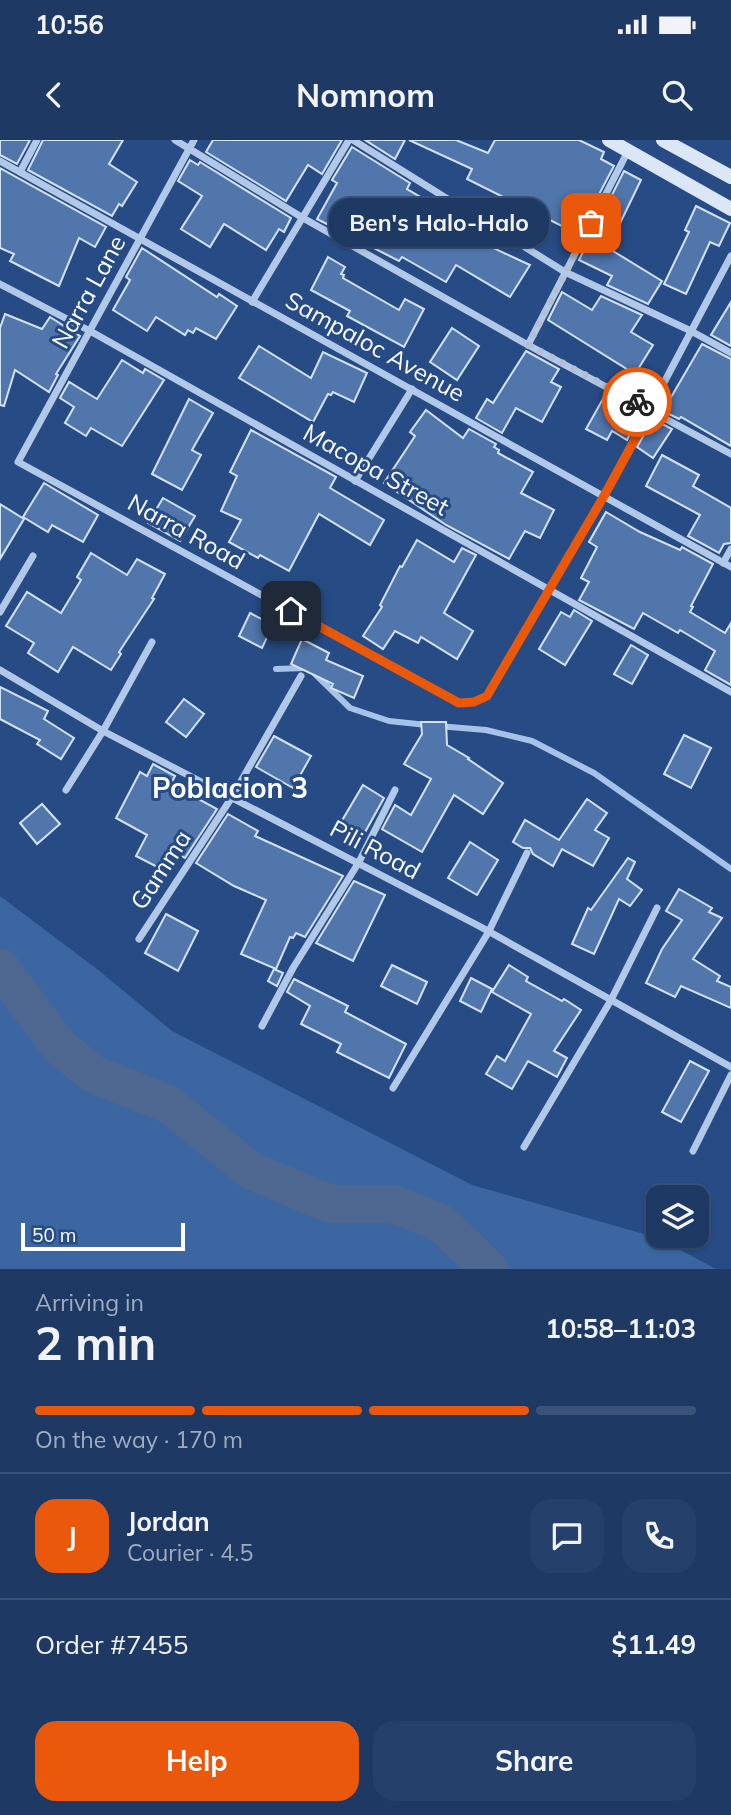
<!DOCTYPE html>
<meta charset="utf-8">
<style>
body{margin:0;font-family:Mulish,sans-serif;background:#25406a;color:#f1f3f6;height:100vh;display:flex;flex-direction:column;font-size:26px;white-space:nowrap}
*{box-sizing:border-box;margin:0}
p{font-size:23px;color:#a0acbf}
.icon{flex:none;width:38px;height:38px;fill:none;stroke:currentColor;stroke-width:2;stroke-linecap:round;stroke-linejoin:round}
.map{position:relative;height:1129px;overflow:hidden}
.side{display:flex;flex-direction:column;background:#1d3964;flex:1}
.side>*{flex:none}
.fabs{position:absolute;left:646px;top:1045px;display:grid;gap:14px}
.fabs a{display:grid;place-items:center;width:63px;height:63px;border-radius:14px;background:#1d3964;box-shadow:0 2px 5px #0004,0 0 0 2px #3b5378;font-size:35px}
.scale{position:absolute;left:21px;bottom:18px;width:164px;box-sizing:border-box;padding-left:7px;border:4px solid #fff;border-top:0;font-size:19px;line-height:24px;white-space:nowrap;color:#fff;-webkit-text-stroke:5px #274c85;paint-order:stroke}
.pin{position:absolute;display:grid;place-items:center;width:60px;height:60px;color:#fff;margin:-30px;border-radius:14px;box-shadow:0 4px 10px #0006}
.courier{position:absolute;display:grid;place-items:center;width:70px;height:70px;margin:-35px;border:5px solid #ea580c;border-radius:50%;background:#fff;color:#222;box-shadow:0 2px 9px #0007}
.bubble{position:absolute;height:49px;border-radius:21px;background:#1d3964;box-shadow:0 2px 5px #0004,0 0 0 2px #3b5378;font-size:23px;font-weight:700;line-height:49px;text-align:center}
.headline em{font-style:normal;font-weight:700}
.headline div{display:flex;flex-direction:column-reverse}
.headline{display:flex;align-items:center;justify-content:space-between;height:119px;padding:0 35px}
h1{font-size:46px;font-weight:700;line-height:52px}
.bar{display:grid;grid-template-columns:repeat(4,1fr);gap:10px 7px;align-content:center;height:84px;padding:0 35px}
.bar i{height:9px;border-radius:5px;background:#3b5378}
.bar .selected{background:#ea580c}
.bar p{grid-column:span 4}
.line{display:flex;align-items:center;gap:18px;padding:0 35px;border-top:2px solid #3b5378}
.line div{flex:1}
.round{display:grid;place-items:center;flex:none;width:74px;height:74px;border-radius:21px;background:#25406a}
.action{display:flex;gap:14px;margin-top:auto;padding:14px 35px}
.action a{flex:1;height:80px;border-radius:21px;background:#ea580c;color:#fff;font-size:28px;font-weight:700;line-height:80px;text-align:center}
.action a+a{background:#25406a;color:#f1f3f6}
.status{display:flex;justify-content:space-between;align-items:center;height:49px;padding:0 35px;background:#1d3964;direction:ltr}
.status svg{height:19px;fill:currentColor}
header{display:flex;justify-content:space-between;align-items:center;height:91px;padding:0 35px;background:#1d3964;font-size:32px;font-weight:700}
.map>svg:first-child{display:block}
.green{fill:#3c66a1}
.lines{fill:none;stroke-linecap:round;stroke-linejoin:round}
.stream{stroke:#a6c2e8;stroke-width:6}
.river{stroke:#4d6790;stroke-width:38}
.building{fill:#5076ac;stroke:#d5e3f6;stroke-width:2}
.street{stroke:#b1c8e8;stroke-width:7}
.secondary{stroke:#dbe6f7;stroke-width:14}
.done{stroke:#b3c0d4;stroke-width:7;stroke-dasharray:0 12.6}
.route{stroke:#ea580c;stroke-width:9}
.labels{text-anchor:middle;stroke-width:6;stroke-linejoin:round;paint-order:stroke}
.street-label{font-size:24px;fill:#fff;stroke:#274c85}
.quarter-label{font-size:28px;font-weight:bold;fill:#fff;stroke:#274c85}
</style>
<div class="status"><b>10:56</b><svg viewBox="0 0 49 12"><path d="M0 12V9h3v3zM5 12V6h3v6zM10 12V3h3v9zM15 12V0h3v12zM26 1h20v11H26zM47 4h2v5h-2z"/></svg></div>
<header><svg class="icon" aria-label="back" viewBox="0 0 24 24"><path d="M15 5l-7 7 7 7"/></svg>Nomnom<svg class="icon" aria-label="search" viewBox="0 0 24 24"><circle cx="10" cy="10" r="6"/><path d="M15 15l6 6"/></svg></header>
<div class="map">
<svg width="731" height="1129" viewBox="0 0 731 1129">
<rect width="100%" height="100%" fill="#274c85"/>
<!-- green -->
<path class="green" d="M0 756 97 829 172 891 472 1045 658 1098 716 1129H0Z"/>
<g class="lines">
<!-- stream -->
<g class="stream">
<path d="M276 529 305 528"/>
<path d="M315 534 350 568 389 581 427 585"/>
<path d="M438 586 486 590 532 601 594 633 731 729"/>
</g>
<!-- river -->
<path class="river" d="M0 827 60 907 93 934 168 964 250 1030 330 1064H393L441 1083 489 1129"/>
</g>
<!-- building -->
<g class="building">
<path d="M0 0H30L17 24 0 15Z"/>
<path d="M43 0H123L109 24 137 42 122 66 119 64 112 76 28 30Z"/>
<path d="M213 0H342L322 34 308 25 286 61 206 12Z"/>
<path d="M365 0H405L395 19Z"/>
<path d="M409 0H456L488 13 495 0H579L604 12 601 19 614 26 578 94 467 39 472 29Z"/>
<path d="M352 7 410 43 407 49 443 70 446 65 495 96 489 106 530 125 510 157 456 125 446 142 402 117 399 121 317 79 337 43 332 40Z"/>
<path d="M190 20 198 25 200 22 291 78 284 92 279 89 266 110 224 84 210 107 181 89 202 56 178 41Z"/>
<path d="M0 28 106 87 95 107 79 98 59 146 10 121 14 114 0 108Z"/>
<path d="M624 31 641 40 608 108 662 141 648 164 607 145 612 136 579 120Z"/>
<path d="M696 66 730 83 719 106 710 102 686 154 664 144 689 92 685 90Z"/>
<path d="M142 108 217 157 219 154 237 166 216 199 196 188 193 193 188 190 185 195 156 177 147 191 113 170 130 140 126 137Z"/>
<path d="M328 117 345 127 341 134 344 135 343 138 399 170 405 159 424 169 404 207 347 176 350 171 311 150Z"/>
<path d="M562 152 592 170 601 156 642 175 631 192 653 205 635 234 548 180Z"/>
<path d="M731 162V206L711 195Z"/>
<path d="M5 174 42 189 50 177 80 196 56 234 58 235 49 252 15 230 4 266 0 265V188Z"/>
<path d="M452 188 479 206 457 240 430 222Z"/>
<path d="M702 204 731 219V306L681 277 679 279 663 271Z"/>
<path d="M259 206 311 238 323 212 367 233 354 262 333 252 331 255 328 254 313 282 239 238Z"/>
<path d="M526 211 559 229 551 242 561 247 542 282 516 268 502 293 476 278 487 259 493 263Z"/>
<path d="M122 220 143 233 145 229 164 240 122 306 91 288 86 296 65 283 74 267 60 258 69 242 97 259Z"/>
<path d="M604 257 639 277 627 300 612 291 607 300 586 289Z"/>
<path d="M189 259 213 273 192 310 201 315 182 350 152 334Z"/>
<path d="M426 270 463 298 469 289 496 304 494 307 499 310 498 313 533 332 521 353 554 370 540 398 525 391 509 419 446 385 384 343 415 296 410 292Z"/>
<path d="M653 279 672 289 653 318 637 307Z"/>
<path d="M251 290 336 337 330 348 384 380 370 405 319 374 289 431 260 415 258 418 229 402 241 380 221 371 237 336 230 332Z"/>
<path d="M662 315 699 335 693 346 731 368V403L724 404 719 413 688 396 700 375 646 346Z"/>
<path d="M44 343 98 375 83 402 52 385 48 392 23 377Z"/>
<path d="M163 358 195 376 180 401 148 383Z"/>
<path d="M0 364 24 379 0 419Z"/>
<path d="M606 372 640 392 680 410 682 407 713 424 691 466 693 467 690 472 725 493 731 483V545L705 530 715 511 680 490 678 493 643 473 634 489 579 460 589 442 581 438 597 407 589 402Z"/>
<path d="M417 400 454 422 462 408 476 415 444 473 473 491 457 519 421 497 418 503 395 491 383 509 363 496 382 467 380 465 400 426 402 427Z"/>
<path d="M91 413 127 435 137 419 165 434 152 458 154 459 119 512 121 514 111 530 73 507 58 532 28 513 34 503 6 486 27 452 61 473 81 440 77 437Z"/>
<path d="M574 470 592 481 565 525 539 509 561 472 570 477Z"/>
<path d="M250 473 273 485 262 508 239 496Z"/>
<path d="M302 499 329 513 326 520 363 536 354 558 331 548 333 544 291 524Z"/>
<path d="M631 505 648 515 632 544 614 534Z"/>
<path d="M0 547 48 571 44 579 74 598 61 619 37 604 40 600 0 579Z"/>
<path d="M184 559 204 574 186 597 166 582Z"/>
<path d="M421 582H446L447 605 469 618 468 619 503 643 483 674 454 655 422 712 382 689 395 665 411 675 431 639 404 624 422 594Z"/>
<path d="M684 595 711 608 691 648 664 634Z"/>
<path d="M274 596 311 616 293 648 256 627Z"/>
<path d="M153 624 175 636 171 644 217 669 185 718 175 712 165 731 136 716 147 695 116 678 140 632 147 636Z"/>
<path d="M363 645 384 658 359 703 337 689Z"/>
<path d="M587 659 607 673 595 690 609 698 593 726 562 709 553 726 533 714 530 708H523L513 702 525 680 559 700Z"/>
<path d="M42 664 60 684 37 704 20 683Z"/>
<path d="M228 674 258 691 255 696 343 736 305 797 296 793 293 798 290 797 276 829 241 814 266 760 234 746 196 723Z"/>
<path d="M470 702 498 720 477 755 448 738Z"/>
<path d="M628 718 635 722 627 739 642 750 630 766 619 759 594 814 572 804 588 768 591 770Z"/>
<path d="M354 741 385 755 353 821 316 803Z"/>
<path d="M679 749 712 768 709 772 722 778 693 819 720 836 717 841 731 847V868L681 846 675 857 646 843 662 809 682 780 666 771Z"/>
<path d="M166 774 198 791 178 831 145 813Z"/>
<path d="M392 825 427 842 417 864 381 846Z"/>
<path d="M509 825 528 837 526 841 562 861 564 859 581 870 554 911 567 918 557 937 528 921 512 949 486 934 497 916 505 921 531 874 492 852Z"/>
<path d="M274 829 283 833 277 846 268 841Z"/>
<path d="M471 838 492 849 481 872 460 861Z"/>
<path d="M294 839 348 866 345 872 406 904 389 938 337 912 341 904 301 884 310 866 287 852Z"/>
<path d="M690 921 709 931 681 982 662 972Z"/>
</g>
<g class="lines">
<!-- street -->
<g class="street">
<path d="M175 0 303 78 528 205 731 314"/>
<path d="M194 0 18 322 459 563 474 562 487 556 604 356 731 116"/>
<path d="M353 0 565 132 691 191 731 213"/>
<path d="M0 21 731 427"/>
<path d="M20 32 37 0"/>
<path d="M0 144 90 191 731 552"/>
<path d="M252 162 349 0"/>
<path d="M528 205 628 11"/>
<path d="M355 341 412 249"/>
<path d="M723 423 731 409"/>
<path d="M0 472 33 416"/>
<path d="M0 530 103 591 479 786 731 927"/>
<path d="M66 650 103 591 152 502"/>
<path d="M139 799 232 657 301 536"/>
<path d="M262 886 293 828 359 722 395 650"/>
<path d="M393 948 488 793 527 713"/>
<path d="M524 1007 611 860 657 768"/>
<path d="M693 1011 731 935"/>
</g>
<!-- secondary -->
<g class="secondary">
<path d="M609 0 731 69"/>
<path d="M663 0 731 37"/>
</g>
</g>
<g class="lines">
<!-- done -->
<path class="done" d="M591 83 528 205 637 262"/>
<!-- route -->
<path class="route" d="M291 471 459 563 474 562 487 556 604 356 651 270 637 262"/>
</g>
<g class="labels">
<!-- street labels -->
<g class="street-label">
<text transform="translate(89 152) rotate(-61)" y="8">Narra Lane</text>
<text transform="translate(375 207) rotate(29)" y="8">Sampaloc Avenue</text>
<text transform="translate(376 330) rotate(29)" y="8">Macopa Street</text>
<text transform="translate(186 392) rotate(29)" y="8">Narra Road</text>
<text transform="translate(375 710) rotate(28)" y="8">Pili Road</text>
<text transform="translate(161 730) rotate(-57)" y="8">Gamma</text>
</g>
<!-- quarter labels -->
<g class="quarter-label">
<text x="230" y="658">Poblacion 3</text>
</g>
</g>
</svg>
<div class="fabs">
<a><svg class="icon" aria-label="layers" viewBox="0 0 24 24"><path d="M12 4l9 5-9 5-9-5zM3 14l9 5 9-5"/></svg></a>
</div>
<div class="scale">50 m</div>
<div class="pin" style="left:591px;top:83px;background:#ea580c"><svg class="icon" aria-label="bag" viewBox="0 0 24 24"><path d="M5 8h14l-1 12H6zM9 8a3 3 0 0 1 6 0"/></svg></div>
<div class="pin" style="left:291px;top:471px;background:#1f2937"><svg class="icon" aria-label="home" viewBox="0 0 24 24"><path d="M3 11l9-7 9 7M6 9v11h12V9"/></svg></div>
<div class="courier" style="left:637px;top:262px"><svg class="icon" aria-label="bike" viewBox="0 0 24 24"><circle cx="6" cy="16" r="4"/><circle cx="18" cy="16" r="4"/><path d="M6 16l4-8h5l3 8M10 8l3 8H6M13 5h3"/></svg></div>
<div class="bubble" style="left:329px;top:58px;width:220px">Ben's Halo-Halo</div>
</div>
<section class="side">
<div class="headline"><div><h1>2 min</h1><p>Arriving in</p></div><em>10:58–11:03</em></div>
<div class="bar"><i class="selected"></i><i class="selected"></i><i class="selected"></i><i></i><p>On the way · 170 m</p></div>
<div class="line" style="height:126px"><b class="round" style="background:#ea580c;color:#fff">J</b><div><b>Jordan</b><p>Courier · 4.5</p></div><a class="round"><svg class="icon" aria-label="chat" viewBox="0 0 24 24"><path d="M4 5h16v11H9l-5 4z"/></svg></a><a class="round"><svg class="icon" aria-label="phone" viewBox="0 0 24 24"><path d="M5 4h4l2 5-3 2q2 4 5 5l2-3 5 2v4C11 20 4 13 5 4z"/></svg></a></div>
<div class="line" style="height:91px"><div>Order #7455</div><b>$11.49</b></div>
<div class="action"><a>Help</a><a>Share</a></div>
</section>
